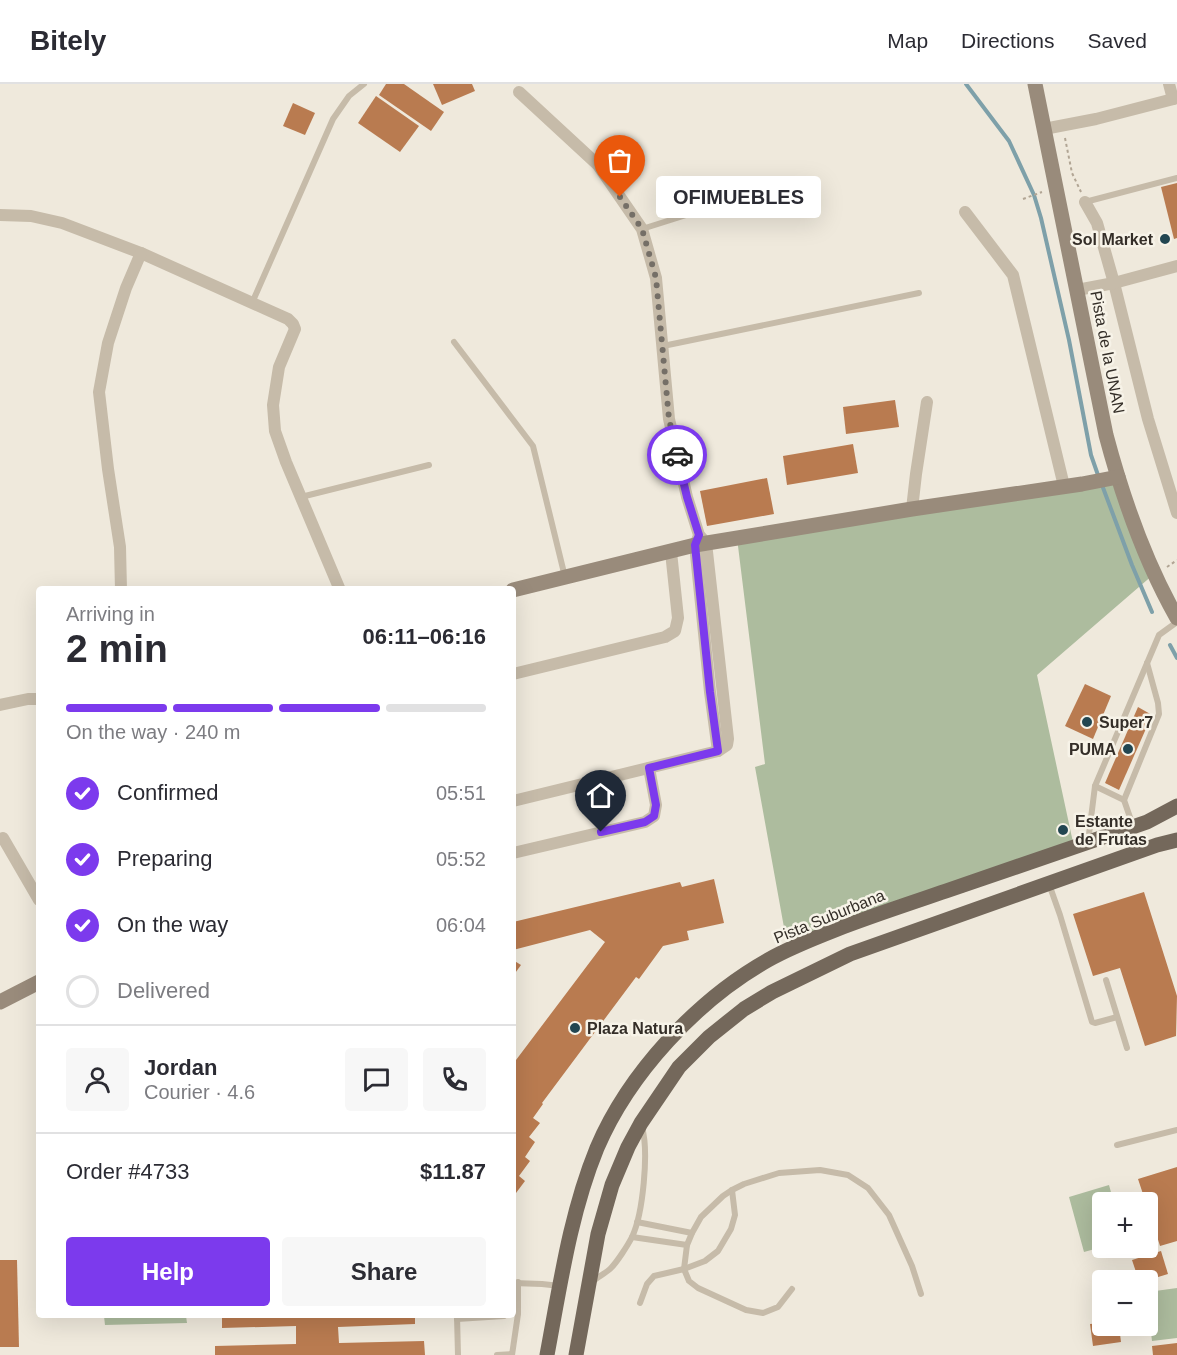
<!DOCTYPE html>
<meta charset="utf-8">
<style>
body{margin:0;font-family:Helvetica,sans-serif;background:#f7f7f7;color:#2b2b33;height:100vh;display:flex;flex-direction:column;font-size:22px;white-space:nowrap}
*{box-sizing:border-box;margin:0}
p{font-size:20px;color:#7c7c81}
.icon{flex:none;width:33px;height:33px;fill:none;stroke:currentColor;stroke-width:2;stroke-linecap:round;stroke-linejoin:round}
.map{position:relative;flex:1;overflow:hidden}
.panel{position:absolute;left:36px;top:502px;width:480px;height:732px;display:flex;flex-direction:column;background:#fff;border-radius:6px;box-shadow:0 6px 24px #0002}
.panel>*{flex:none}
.buttons{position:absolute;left:1092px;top:1108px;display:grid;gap:12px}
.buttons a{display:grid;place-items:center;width:66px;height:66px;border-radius:6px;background:#fff;box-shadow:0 6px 24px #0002;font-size:30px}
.pin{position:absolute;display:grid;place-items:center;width:51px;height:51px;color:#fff;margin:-62px -26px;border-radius:50% 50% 50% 0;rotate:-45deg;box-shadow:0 0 6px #0007}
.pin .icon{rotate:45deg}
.courier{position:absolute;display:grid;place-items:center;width:60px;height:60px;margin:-30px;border:4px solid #7c3aed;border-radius:50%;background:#fff;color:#222;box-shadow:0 2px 8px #0007}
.bubble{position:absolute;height:42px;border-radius:6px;background:#fff;box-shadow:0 6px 24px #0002;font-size:20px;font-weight:600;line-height:42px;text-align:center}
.summary em{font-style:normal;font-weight:600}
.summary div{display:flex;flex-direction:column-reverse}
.summary{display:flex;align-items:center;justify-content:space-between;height:102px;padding:0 30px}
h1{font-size:39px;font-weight:600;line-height:45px}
.bar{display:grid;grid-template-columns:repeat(4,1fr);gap:9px 6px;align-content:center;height:72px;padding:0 30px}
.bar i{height:8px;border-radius:4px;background:#e1e1e2}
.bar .selected{background:#7c3aed}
.bar p{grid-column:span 4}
.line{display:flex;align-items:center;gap:15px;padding:0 30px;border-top:2px solid #e1e1e2}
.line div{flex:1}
.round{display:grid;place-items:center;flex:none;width:63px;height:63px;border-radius:6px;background:#f7f7f7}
ol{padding:0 30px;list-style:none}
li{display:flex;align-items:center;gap:18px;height:66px}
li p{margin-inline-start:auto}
li .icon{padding:6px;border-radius:50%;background:#7c3aed;color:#fff;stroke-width:4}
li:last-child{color:#7c7c81}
li i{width:33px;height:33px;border:3px solid #e1e1e2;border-radius:50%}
.primary-button{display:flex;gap:12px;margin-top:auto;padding:12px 30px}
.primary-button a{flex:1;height:69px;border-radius:6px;background:#7c3aed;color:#fff;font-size:24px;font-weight:600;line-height:69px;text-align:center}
.primary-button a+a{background:#f7f7f7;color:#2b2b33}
header{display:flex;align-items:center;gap:36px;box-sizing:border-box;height:84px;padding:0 30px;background:#fff;border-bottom:2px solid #e1e1e2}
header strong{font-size:28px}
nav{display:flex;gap:33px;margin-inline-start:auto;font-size:21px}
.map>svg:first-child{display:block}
.green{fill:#adbc9e}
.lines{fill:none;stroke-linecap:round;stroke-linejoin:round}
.stream{stroke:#7ea0a9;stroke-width:4}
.building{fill:#b97b50}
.path{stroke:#b1a594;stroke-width:2;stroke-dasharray:3 3;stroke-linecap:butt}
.lane{stroke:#c6bba9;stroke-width:6}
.street{stroke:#c6bba9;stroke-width:12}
.secondary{stroke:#998b7b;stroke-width:15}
.primary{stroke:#74685b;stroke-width:15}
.done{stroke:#756f67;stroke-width:6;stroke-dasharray:0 10.8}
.route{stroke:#7c3aed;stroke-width:8}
.poi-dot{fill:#224651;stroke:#f7f3e8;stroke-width:2}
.labels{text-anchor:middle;stroke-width:5;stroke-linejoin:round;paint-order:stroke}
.poi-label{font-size:16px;font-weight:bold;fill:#342e28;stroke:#f7f3e8;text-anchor:start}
.street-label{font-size:16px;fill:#342e28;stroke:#f7f3e8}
</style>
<header>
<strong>Bitely</strong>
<nav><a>Map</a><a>Directions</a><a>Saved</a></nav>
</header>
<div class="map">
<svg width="1177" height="1271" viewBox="0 0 1177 1271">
<rect width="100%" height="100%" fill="#efe9dc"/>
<!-- green -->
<g class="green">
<path d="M1118 393 1154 490 1037 591 1074 763 792 864 785 849 755 683 765 680 737 454Z"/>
<path d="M1109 1101 1114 1119H1102V1163L1084 1168 1069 1113Z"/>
<path d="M1177 1204V1254L1152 1257 1148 1223V1208Z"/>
<path d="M104 1232H186L187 1239 105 1241Z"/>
</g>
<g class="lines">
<!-- stream -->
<g class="stream">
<path d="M966 0 1009 57 1034 111 1041 134 1069 256 1091 371 1099 394"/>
<path d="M1102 401 1132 481 1152 528"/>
<path d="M1170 561 1177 574"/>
</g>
</g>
<!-- building -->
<g class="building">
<path d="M386 0H404L444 28 431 47 379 11Z"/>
<path d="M433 0H472L475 7 442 21Z"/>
<path d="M376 12 419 42 400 68 358 39Z"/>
<path d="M293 19 315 29 305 51 283 42Z"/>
<path d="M1177 99V154L1174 155 1161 103Z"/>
<path d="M895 316 899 343 846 350 843 323Z"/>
<path d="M853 360 858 389 787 401 783 372Z"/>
<path d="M767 394 774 430 707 442 700 407Z"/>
<path d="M1085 600 1111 612 1093 655 1065 642Z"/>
<path d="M1138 623 1152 631 1119 706 1105 699Z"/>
<path d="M714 795 724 839 687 847 689 856 663 862 639 895 636 893 542 1019 543 1020 533 1034 540 1039 529 1053 535 1058 525 1073 530 1077 519 1092 525 1097 513 1113V980L605 858 590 846 513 866V838L680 798 682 803Z"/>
<path d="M1144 808 1177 912 1176 952 1145 962 1120 884 1093 892 1073 830Z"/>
<path d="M513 876 521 881 513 892Z"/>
<path d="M1177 1083V1157L1160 1162 1148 1123V1119H1146L1138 1095Z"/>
<path d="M1161 1167 1168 1190 1145 1197H1139L1132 1176Z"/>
<path d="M0 1176H17L19 1263H0Z"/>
<path d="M222 1232H415V1240L338 1243 339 1259 424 1257 425 1271H215V1262L296 1260V1242L222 1244Z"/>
<path d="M1102 1239V1242H1119L1121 1258 1093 1262 1090 1240Z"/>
<path d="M1177 1259V1271H1153L1152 1262Z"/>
</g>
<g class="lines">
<!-- path -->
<g class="path">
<path d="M1065 54 1072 89 1081 108"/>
<path d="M1023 115 1042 108"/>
<path d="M1167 483 1177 476"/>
</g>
<!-- lane -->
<g class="lane">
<path d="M1085 118 1177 94"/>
<path d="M642 145 721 120"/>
<path d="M252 219 333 35 349 12 364 0"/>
<path d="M454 258 533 362 565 493"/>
<path d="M663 262 919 209"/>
<path d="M301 413 429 381"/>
<path d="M1095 702 1124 716"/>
<path d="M1133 742 1124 716 1159 630 1158 619 1147 579"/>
<path d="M1088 758 1095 702 1159 551 1177 538"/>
<path d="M1049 800 1060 831 1092 938 1095 939 1117 933"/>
<path d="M1106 896 1127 964"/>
<path d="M1117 1061 1177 1046"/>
<path d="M637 1138 692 1149"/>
<path d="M632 1153 687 1161"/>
<path d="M592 1198C598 1193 606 1189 611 1184 617 1178 628 1161 632 1153 643 1130 649 1068 642 1043"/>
<path d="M513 1199 542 1200 560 1202"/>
<path d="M792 1205 778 1223 763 1229 746 1226 698 1204 689 1197 684 1185 687 1161 692 1149 701 1133 723 1112 732 1106 744 1100 779 1089 820 1086 848 1091 868 1104 889 1131 912 1182 921 1210"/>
<path d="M640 1219 647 1200 654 1192 684 1185 705 1177 718 1167 731 1145 735 1131 732 1106"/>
<path d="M457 1232 458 1271"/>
<path d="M457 1235 504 1232"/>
<path d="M497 1271 512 1270"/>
<path d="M512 1271 518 1230V1198"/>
</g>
<!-- street -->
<g class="street">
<path d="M1169 0 1173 15"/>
<path d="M1044 45 1096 35 1177 14"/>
<path d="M1085 118 1097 139 1114 199 1148 335 1177 429"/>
<path d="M965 128 1013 191 1064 402"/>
<path d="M0 131 31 132 62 139 141 169 288 235 293 240 295 245 279 283 273 321 275 347 286 378 340 506"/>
<path d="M1077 206 1114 199 1177 182"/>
<path d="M912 425 916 390 927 318"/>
<path d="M698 454 695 461 710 608 718 667"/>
<path d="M121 506 120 463 108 385 99 308 108 259 126 204 141 169"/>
<path d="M513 590 665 553 675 547 678 534 671 468"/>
<path d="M0 621 28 615H39"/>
<path d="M513 717 718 667 727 661 728 655 706 459 699 451 687 413 669 335 656 194 642 145 598 81 519 8"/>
<path d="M3 754 39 816"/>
<path d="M513 769 645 738 654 732 656 721 649 684"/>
</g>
<!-- secondary -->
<g class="secondary">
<path d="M1035 0 1106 351C1123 415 1144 476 1177 534"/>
<path d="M513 506 695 461 912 425 1082 400 1118 393"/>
<path d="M0 918 39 898"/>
</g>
<!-- primary -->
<g class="primary">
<path d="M547 1271C560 1202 570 1130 597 1064 629 989 697 916 768 876 789 864 812 855 835 846 871 832 908 820 946 807 1013 784 1080 761 1147 738L1177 722"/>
<path d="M576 1271 598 1150 612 1101 628 1063 641 1039 679 983 709 953 744 925 772 908 850 870 1157 761 1177 756"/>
</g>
</g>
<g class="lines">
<!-- done -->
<path class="done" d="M620 113 642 145 656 194 669 335 677 371"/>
<!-- route -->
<path class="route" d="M601 748 645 738 654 732 656 721 649 684 718 667 710 608 695 461 699 451 687 413 677 371"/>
</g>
<!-- markers -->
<g class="poi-dot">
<circle cx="1165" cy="155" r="6"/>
<circle cx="1087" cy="638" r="6"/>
<circle cx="1128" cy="665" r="6"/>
<circle cx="1063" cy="746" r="6"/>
<circle cx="575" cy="944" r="6"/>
</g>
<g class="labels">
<!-- poi labels -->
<g class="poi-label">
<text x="1153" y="161" text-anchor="end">Sol Market</text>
<text x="1099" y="644">Super7</text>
<text x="1116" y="671" text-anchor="end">PUMA</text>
<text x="1075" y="743">Estante<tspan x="1075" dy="18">de Frutas</tspan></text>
<text x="587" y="950">Plaza Natura</text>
</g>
<!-- street labels -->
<g class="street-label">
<text transform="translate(1108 268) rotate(79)" y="6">Pista de la UNAN</text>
<text transform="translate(829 832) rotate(-22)" y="6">Pista Suburbana</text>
</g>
</g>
</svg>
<div class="buttons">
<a>+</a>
<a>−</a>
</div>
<div class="pin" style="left:620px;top:113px;background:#ea580c"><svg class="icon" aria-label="bag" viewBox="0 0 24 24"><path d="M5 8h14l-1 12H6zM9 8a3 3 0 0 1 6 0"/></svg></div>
<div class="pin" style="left:601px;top:748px;background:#1f2937"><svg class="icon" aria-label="home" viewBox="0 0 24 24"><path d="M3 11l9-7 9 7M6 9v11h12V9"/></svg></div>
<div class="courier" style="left:677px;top:371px"><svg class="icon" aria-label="car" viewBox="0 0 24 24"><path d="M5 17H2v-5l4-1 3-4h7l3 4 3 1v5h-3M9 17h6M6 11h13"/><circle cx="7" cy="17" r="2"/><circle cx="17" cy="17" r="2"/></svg></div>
<div class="bubble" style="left:656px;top:92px;width:165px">OFIMUEBLES</div>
<section class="panel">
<div class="summary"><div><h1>2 min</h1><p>Arriving in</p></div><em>06:11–06:16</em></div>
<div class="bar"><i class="selected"></i><i class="selected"></i><i class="selected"></i><i></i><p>On the way · 240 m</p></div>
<ol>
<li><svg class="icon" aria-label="check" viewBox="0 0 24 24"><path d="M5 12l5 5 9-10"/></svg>Confirmed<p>05:51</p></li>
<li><svg class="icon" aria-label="check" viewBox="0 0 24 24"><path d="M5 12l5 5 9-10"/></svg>Preparing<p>05:52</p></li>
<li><svg class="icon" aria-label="check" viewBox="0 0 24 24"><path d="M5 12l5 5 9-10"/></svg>On the way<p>06:04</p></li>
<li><i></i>Delivered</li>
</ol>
<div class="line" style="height:108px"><a class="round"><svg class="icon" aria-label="person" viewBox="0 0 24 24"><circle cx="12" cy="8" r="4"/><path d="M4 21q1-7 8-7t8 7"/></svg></a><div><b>Jordan</b><p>Courier · 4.6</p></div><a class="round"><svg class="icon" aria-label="chat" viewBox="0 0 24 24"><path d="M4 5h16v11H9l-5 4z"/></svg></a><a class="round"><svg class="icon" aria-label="phone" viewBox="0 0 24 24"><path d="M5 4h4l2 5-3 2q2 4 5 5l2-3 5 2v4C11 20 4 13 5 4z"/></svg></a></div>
<div class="line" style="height:78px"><div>Order #4733</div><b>$11.87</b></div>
<div class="primary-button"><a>Help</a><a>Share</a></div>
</section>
</div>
